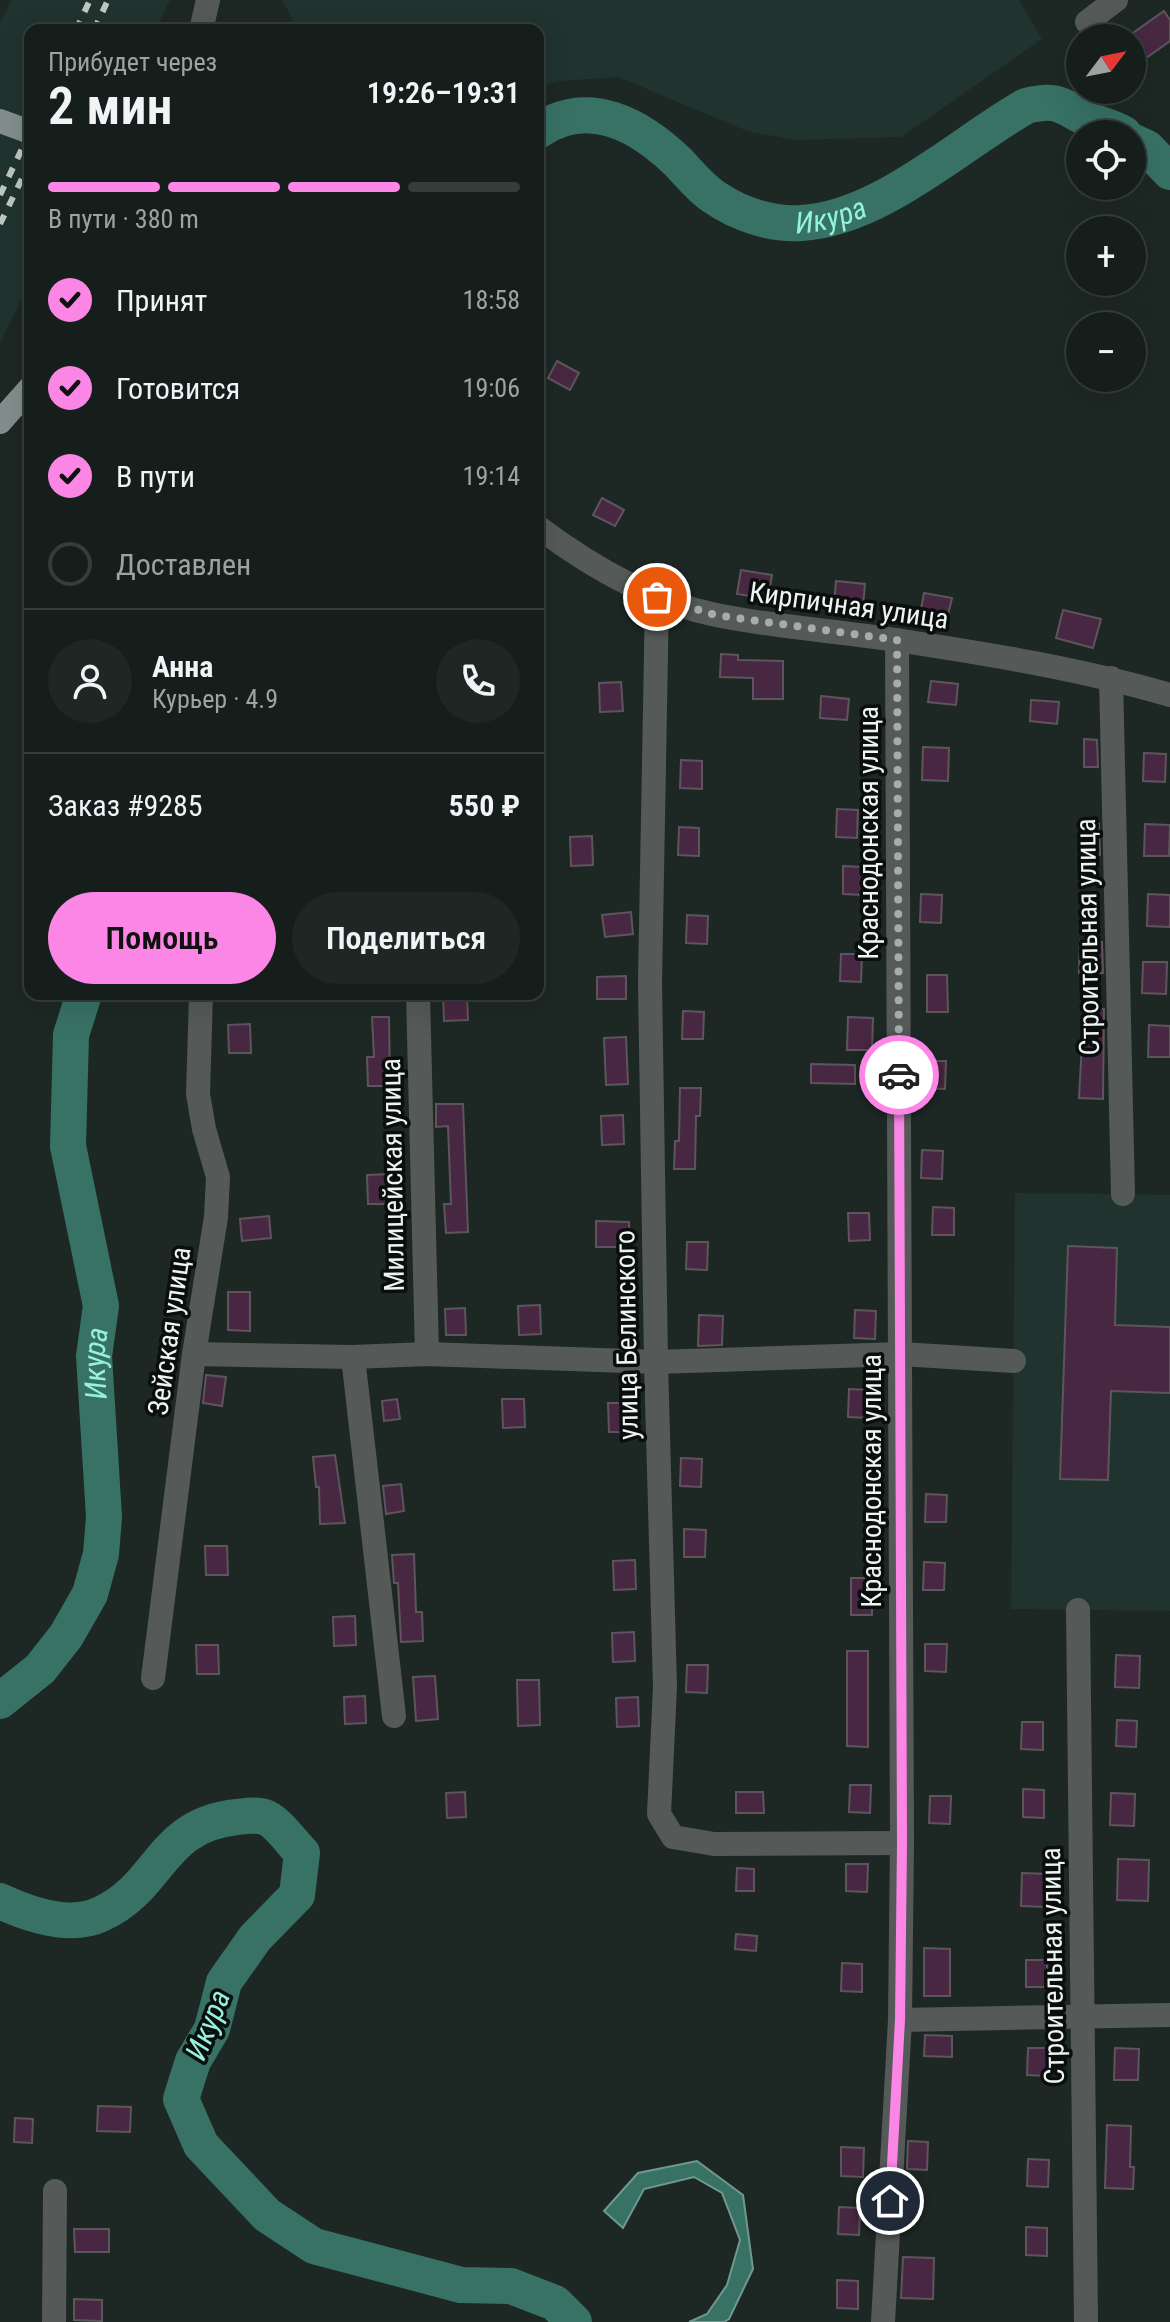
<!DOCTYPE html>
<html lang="ru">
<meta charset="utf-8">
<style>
body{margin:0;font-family:"Roboto Condensed",sans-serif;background:#1f2725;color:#f1f3f6;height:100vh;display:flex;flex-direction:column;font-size:30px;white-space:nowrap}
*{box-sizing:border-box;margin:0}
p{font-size:26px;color:#9ea2a3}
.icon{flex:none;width:44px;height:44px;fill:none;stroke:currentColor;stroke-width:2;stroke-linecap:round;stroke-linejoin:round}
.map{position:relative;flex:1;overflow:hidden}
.panel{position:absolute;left:24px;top:24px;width:520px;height:976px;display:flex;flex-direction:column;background:#161e1c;border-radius:16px;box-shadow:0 8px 32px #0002,0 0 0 2px #353c3b}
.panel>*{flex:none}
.needle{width:52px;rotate:58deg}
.controls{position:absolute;left:1066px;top:24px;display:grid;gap:16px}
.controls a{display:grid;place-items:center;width:80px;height:80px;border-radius:50%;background:#161e1c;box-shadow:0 8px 32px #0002,0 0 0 2px #353c3b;font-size:40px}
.pin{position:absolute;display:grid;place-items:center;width:68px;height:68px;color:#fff;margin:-34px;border:4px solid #fff;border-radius:50%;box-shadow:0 2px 8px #0007}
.courier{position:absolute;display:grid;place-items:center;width:80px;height:80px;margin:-40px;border:6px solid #fb86e5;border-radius:50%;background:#fff;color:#222;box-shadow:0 2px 10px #0007}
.overview em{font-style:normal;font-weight:600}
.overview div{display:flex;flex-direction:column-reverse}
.overview{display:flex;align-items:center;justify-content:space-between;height:136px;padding:0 24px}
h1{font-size:52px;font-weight:600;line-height:60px}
.bar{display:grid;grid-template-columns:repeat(4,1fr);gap:12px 8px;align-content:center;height:96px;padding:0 24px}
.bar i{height:10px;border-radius:6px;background:#353c3b}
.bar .current{background:#fb86e5}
.bar p{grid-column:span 4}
.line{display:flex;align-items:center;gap:20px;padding:0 24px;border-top:2px solid #353c3b}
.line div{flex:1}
.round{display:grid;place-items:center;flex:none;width:84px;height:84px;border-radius:42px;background:#1f2725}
ol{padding:0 24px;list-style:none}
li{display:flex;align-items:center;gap:24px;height:88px}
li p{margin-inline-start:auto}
li .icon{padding:8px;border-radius:50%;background:#fb86e5;color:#111;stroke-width:4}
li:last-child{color:#9ea2a3}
li i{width:44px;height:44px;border:4px solid #353c3b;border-radius:50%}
.primary-button{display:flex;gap:16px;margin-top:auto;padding:16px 24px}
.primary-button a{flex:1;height:92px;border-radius:48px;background:#fb86e5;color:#111;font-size:32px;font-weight:600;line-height:92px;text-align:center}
.primary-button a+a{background:#1f2725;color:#f1f3f6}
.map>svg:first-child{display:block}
.built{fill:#20332e}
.water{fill:#387265;stroke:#6e998f;stroke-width:2}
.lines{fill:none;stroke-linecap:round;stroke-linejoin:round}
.river{stroke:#387265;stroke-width:36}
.building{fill:#482742;stroke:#5e555c;stroke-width:2}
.minor{stroke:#555a58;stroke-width:24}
.major{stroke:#838f8c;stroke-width:24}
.rail{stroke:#bfc7c5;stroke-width:6;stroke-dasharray:10 10;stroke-linecap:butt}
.done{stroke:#a4adaa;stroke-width:8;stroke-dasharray:0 14.4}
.route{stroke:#fb86e5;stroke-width:10}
.labels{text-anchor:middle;stroke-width:7;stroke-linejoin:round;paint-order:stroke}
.street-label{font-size:28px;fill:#edf4f2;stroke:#0a0f0e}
.water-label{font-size:30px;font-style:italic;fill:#95f2dc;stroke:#0a0f0e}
</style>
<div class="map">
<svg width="1170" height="2322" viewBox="0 0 1170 2322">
<rect width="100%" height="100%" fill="#1d2825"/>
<!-- built -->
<g class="built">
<path d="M12 0H170L155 30H30V282L0 343V23Z"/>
<path d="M282 0H1019L1042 39 901 137 794 140 747 131 618 77 560 81 538 88V30H298Z"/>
<path d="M1015 1193 1170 1195V1611L1011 1609Z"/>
</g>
<!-- water -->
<path class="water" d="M697 2161 743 2195 753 2269 729 2319 724 2322H689L707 2314 727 2285 740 2240 722 2193 694 2177 644 2189 623 2228 604 2211 638 2173Z"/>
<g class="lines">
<!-- river -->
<g class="river">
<path id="s1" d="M538 131C588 96 640 125 679 163 690 175 701 188 714 197 739 214 771 225 801 223 880 219 959 144 1026 106 1059 98 1061 106 1088 119 1100 125 1113 127 1124 134"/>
<path d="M1132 141 1147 148 1170 172"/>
<path id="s2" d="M0 1701 40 1669 66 1636 90 1594 101 1554 104 1517 94 1356 101 1306 68 1146 71 1035 84 994"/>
<path d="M0 1901C28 1914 70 1929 101 1914 162 1886 159 1825 237 1817 246 1816 258 1814 267 1818 279 1824 292 1843 302 1853L297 1895 255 1938 224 1982 212 2029 193 2061 181 2099 201 2145 267 2215 314 2246 461 2285 511 2286 555 2303 574 2322"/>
</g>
</g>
<!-- building -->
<g class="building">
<path d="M1164 11 1170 20V41L1146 58 1130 35Z"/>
<path d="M557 361 579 373 570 390 548 378Z"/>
<path d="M602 498 624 510 615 526 593 515Z"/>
<path d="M741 570 772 575 768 599 737 594Z"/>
<path d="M836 581 865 584 863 606 834 603Z"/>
<path d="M924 593 952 598 947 619 920 614Z"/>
<path d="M1063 610 1101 619 1093 648 1056 638Z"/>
<path d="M721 654 738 655V660L783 661V699H753V678L720 677Z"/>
<path d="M931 681 958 684 956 705 928 702Z"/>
<path d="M621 682 623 711 600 712 599 683Z"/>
<path d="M821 696 849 699 847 720 820 718Z"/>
<path d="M1031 700 1059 702 1057 724 1030 721Z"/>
<path d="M1084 739 1097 740 1098 767H1084Z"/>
<path d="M923 747 949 748 948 781 922 780Z"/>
<path d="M1144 753 1166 754 1165 782 1143 781Z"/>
<path d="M681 760 702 761V789L680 788Z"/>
<path d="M837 809 858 810 857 838 836 837Z"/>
<path d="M1087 823 1099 824 1100 855H1086Z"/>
<path d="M1145 824 1170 825 1169 856H1144Z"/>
<path d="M679 827 699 828V856L678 855Z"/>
<path d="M592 836 593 865 571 866 570 837Z"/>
<path d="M843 866 864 867 863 895 843 894Z"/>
<path d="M921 894 942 895 941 923 920 922Z"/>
<path d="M1148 894 1170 895V927L1147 926Z"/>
<path d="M631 912 633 934 605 937 602 915Z"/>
<path d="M687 915 708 916 707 944 686 943Z"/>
<path d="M1080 941 1102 942 1103 973H1079Z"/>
<path d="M841 954H862L861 982 840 981Z"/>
<path d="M1143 962H1167L1166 994 1142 993Z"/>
<path d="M927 975H947L948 1012H927Z"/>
<path d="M626 976V999H597V977Z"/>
<path d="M443 994H467L468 1020 444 1021Z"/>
<path d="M1084 1008 1104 1009 1103 1099 1079 1098Z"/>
<path d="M683 1011 704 1012 703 1039H682Z"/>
<path d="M372 1017H389L390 1086H368L367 1057H374Z"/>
<path d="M848 1017 873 1018 872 1050H847Z"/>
<path d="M250 1024 251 1053H229L228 1025Z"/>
<path d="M1149 1025 1170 1026V1057H1148Z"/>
<path d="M626 1037 628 1084 606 1085 604 1038Z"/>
<path d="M925 1061H946L945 1089 924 1088Z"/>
<path d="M811 1064 855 1065V1084L811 1083Z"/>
<path d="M680 1088H701L700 1116H696L695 1169H674L675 1141H679Z"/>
<path d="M436 1104H463L468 1232 446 1233 444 1204H451L448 1126 436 1127Z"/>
<path d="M623 1115 624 1144 602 1145 601 1116Z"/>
<path d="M922 1150 943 1151 942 1179 921 1178Z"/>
<path d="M389 1174 390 1204H368L367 1175Z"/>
<path d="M933 1207 954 1208V1235H932Z"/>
<path d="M848 1213H869L870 1240 849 1241Z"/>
<path d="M269 1216 271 1238 242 1241 240 1219Z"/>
<path d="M596 1221 629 1222 630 1247H596Z"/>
<path d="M687 1242H708L707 1270 686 1269Z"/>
<path d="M1068 1246 1117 1248 1115 1325 1170 1327V1393L1111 1391 1108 1480 1060 1479Z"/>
<path d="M228 1292H250V1331L228 1330Z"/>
<path d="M540 1305 541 1334 519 1335 518 1306Z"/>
<path d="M465 1308 466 1335H446L445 1309Z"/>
<path d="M855 1310 876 1311 875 1339 854 1338Z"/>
<path d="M699 1315 723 1316 722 1345 698 1346Z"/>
<path d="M206 1375 226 1377 222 1406 203 1403Z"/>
<path d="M849 1389 870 1390 869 1418 848 1417Z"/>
<path d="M397 1399 400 1419 384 1421 382 1401Z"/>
<path d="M502 1399H524L525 1427 503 1428Z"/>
<path d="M608 1403H630L631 1432H609Z"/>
<path d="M335 1455 345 1523 320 1524 319 1487H316L313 1457Z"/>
<path d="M681 1458 702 1459 701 1487 680 1486Z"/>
<path d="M401 1484 404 1511 386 1514 383 1486Z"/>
<path d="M926 1494 947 1495 946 1522H925Z"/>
<path d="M684 1529 706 1530 705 1557H684Z"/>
<path d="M205 1546H227L228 1575H206Z"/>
<path d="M414 1554 416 1612H422L423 1641 401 1642 398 1583H394L392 1555Z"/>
<path d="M635 1560 636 1589 614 1590 613 1561Z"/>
<path d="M924 1562 945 1563 944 1590H923Z"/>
<rect x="851" y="1578" width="21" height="37"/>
<path d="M355 1616 356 1645 334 1646 333 1617Z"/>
<path d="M634 1632 635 1661 613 1662 612 1633Z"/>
<path d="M925 1644H947L946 1672 925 1671Z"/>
<path d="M196 1645H218L219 1674H197Z"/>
<path d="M847 1651H868V1747L847 1746Z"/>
<path d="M1116 1655 1140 1656 1139 1688 1115 1687Z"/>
<path d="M687 1665H708L707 1693 686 1692Z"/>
<path d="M435 1676 438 1719 416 1721 413 1677Z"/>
<path d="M517 1680H539L540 1725 518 1726Z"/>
<path d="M365 1696 366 1723 345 1724 344 1697Z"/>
<path d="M638 1697 639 1726 617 1727 616 1698Z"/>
<path d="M1117 1720 1137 1721 1136 1747 1116 1746Z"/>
<path d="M1022 1722H1043V1750L1021 1749Z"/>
<path d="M850 1785H871L870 1813 849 1812Z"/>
<path d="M1023 1789 1044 1790V1818L1023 1817Z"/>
<path d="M465 1792 466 1817 447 1818 446 1793Z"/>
<path d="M736 1792H763L764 1813H736Z"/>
<path d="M1111 1793 1135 1794 1134 1826 1110 1825Z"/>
<path d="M930 1796H951L950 1824 929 1823Z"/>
<path d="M1118 1859 1149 1860 1148 1901 1117 1900Z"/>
<path d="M846 1864H868L867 1892 846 1891Z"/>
<path d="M737 1868 754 1869V1891H736Z"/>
<path d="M1022 1873 1048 1874 1046 1907 1021 1906Z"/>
<path d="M736 1934 757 1936 756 1951 735 1949Z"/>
<path d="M924 1948 950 1949V1996H924Z"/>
<rect x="1026" y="1960" width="21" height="27"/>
<path d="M842 1963 862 1964V1992L841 1991Z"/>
<path d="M925 2035 952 2036V2057L924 2056Z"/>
<path d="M1028 2048H1049L1048 2076 1027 2075Z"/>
<path d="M1115 2048 1139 2049 1138 2080H1114Z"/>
<path d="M98 2106 131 2107 130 2132 97 2131Z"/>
<path d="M15 2118 33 2119 32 2143 14 2142Z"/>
<path d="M1107 2125 1131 2126 1130 2167H1134L1133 2189 1105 2188Z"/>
<path d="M908 2141 928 2142 927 2170 907 2169Z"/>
<path d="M841 2147 864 2148 863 2177 841 2176Z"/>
<path d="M1028 2159 1049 2160 1048 2187 1027 2186Z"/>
<path d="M839 2207 860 2208 859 2235 838 2234Z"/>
<path d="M1026 2227 1047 2228V2256L1026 2255Z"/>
<path d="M74 2229H109V2252H75Z"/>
<path d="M903 2257 934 2258 933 2299 901 2298Z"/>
<path d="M837 2280 858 2281V2309L837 2308Z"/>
<path d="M74 2299 102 2300V2321L74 2320Z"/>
</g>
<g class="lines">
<!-- minor -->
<g class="minor">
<path d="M1087 22 1116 0"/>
<path d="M201 30 208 0"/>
<path d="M538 527C590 566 651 602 716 615 775 627 837 631 896 640 988 654 1081 669 1170 695"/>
<path d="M657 597 650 983 656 1362 665 1687 659 1814 673 1837 714 1844 902 1843"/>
<path d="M1111 678 1123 1194"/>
<path d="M418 994 427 1354"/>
<path d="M194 1354 353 1357 427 1354 656 1362 901 1354 1014 1361"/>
<path d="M353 1357 394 1716"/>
<path d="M1078 1610 1086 2322"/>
<path d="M153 1678 194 1354 216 1217 218 1177 204 1129 198 1094 201 994"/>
<path d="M900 2020 1170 2015"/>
<path d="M54 2322 55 2191"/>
<path d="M883 2322 900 2020 902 1843 897 640"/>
</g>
<!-- major -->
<g class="major">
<path d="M0 121 30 132"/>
<path d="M0 422 30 388"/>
</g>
<!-- rail -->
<g class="rail">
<path d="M76 30 90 0"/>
<path d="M94 30 108 0"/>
<path d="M0 195 30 132"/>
<path d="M0 224 30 162"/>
</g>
</g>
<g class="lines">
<!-- done -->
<path class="done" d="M657 597 715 615 897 640 899 1075"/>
<!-- route -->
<path class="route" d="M890 2201 900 2020 902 1843 899 1075"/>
</g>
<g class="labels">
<!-- street labels -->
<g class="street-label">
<text transform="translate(849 605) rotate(8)" y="10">Кирпичная улица</text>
<text transform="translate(868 833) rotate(-90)" y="10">Краснодонская улица</text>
<text transform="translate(1087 937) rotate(-91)" y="10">Строительная улица</text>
<text transform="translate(392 1175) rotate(-91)" y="10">Милицейская улица</text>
<text transform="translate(169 1331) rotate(-82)" y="10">Зейская улица</text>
<text transform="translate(626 1335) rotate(-91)" y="10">улица Белинского</text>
<text transform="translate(871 1481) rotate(-90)" y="10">Краснодонская улица</text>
<text transform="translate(1052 1966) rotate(-91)" y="10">Строительная улица</text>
</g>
<!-- water labels -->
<g class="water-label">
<text dy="10" stroke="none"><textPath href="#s1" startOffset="330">Икура</textPath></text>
<text dy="10" stroke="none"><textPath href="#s2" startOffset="374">Икура</textPath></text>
<text transform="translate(208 2025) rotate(-68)" y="10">Икура</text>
</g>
</g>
</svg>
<div class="controls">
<a><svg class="needle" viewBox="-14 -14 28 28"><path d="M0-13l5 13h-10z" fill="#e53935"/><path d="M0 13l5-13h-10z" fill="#9ea2a3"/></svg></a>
<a><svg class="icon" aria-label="locate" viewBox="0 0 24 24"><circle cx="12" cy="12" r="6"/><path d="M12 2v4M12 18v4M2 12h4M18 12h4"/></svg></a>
<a>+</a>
<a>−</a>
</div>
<div class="pin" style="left:657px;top:597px;background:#ea580c"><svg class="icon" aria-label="bag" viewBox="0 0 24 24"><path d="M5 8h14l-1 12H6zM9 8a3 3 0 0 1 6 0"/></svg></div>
<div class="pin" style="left:890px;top:2201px;background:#1f2937"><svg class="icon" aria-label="home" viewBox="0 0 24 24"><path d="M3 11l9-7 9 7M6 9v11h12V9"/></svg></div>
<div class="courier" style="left:899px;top:1075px"><svg class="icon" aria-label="car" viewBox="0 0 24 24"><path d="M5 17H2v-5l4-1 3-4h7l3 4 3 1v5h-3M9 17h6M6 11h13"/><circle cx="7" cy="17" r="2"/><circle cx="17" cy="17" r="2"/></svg></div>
<section class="panel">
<div class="overview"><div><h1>2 мин</h1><p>Прибудет через</p></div><em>19:26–19:31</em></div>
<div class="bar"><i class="current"></i><i class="current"></i><i class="current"></i><i></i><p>В пути · 380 m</p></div>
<ol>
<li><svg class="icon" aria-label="check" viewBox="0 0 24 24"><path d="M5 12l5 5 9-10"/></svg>Принят<p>18:58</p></li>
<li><svg class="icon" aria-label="check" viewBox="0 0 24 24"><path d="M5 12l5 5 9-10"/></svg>Готовится<p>19:06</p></li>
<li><svg class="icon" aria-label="check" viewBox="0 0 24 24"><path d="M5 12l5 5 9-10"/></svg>В пути<p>19:14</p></li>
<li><i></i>Доставлен</li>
</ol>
<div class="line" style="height:144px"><a class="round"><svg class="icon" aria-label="person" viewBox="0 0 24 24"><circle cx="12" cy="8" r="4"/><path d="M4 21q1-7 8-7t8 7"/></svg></a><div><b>Анна</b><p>Курьер · 4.9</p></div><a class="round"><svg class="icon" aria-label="phone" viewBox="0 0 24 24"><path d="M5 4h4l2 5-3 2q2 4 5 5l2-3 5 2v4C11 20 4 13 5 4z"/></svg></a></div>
<div class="line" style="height:104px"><div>Заказ #9285</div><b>550 ₽</b></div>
<div class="primary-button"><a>Помощь</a><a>Поделиться</a></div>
</section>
</div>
